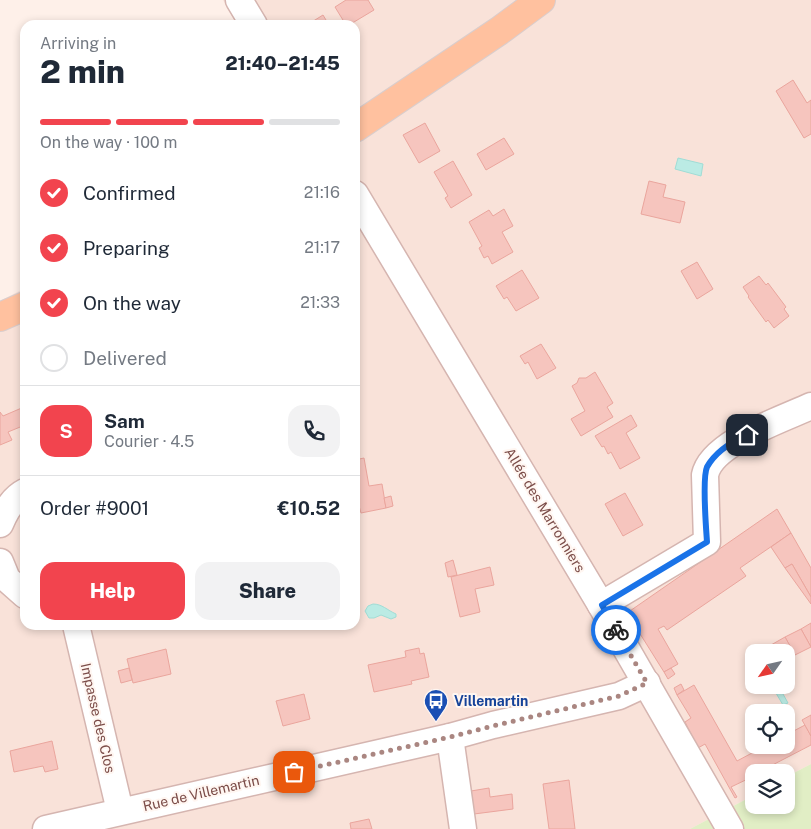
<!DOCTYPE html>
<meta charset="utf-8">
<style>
body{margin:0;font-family:"Public Sans",sans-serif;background:#f2f2f3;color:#1f2937;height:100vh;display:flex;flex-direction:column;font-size:19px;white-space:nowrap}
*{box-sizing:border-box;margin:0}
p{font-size:16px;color:#747a83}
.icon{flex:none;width:28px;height:28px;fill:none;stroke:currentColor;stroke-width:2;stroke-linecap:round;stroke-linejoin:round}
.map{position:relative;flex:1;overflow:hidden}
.side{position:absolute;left:20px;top:20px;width:340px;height:610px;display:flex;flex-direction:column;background:#fff;border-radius:15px;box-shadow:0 2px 8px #0003}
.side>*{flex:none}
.needle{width:32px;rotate:236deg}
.buttons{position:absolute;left:745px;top:644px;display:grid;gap:10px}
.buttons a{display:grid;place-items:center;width:50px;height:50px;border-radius:10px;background:#fff;box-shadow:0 2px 8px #0003;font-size:25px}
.pin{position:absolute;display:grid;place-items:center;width:42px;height:42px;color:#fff;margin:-21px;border-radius:10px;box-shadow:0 2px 8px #0006}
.courier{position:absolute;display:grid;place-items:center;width:50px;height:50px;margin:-25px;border:4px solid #1a73e8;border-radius:50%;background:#fff;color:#222;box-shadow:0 1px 6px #0007}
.headline em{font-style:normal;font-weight:800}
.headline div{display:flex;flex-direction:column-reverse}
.headline{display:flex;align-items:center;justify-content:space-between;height:85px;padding:0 20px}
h1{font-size:32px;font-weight:800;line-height:38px}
.bar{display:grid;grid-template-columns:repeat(4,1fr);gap:8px 5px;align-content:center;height:60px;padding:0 20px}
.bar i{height:6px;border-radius:4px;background:#e0e1e3}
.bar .selected{background:#f2444e}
.bar p{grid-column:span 4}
.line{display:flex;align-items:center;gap:12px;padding:0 20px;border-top:1px solid #e0e1e3}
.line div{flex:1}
.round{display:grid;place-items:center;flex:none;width:52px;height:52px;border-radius:15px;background:#f2f2f3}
ol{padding:0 20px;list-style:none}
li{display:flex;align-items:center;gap:15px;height:55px}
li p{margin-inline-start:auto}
li .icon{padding:5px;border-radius:50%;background:#f2444e;color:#fff;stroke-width:4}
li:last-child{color:#747a83}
li i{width:28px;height:28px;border:2px solid #e0e1e3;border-radius:50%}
.primary-button{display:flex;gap:10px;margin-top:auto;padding:10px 20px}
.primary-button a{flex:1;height:58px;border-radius:15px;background:#f2444e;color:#fff;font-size:20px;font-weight:800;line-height:58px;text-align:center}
.primary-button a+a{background:#f2f2f3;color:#1f2937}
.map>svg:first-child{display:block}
.residential{fill:#f9e2d9;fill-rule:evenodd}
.green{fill:#e1eec5}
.water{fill:#bbebe4;stroke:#a0ddd6}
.building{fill:#f6c5be;stroke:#eaa59d}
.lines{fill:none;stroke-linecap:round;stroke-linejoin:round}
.minor-casing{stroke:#d5b5b0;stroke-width:29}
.major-casing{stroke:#dacdcc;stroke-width:30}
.minor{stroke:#fff;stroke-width:26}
.major{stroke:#ffc19f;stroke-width:28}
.done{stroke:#aa8681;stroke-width:5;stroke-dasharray:0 9}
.route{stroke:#1a73e8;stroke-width:6}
.labels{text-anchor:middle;stroke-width:4;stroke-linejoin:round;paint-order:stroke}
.street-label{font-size:14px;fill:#7c4d49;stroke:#fff6f1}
.transit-label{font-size:14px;font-weight:bold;fill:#164399;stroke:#fff6f1;text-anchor:start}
</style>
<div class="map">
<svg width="811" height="829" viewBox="0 0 811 829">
<rect width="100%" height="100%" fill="#fef0e9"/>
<!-- residential -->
<path class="residential" d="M223 0H811V764L786 777V772H754V795L690 829H0V301L25 288V625H355V25H237ZM754 652H786V685H754ZM754 712H786V745H754Z"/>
<!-- green -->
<path class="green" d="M811 764V829H690L754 795V805H786V777Z"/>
<!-- water -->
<g class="water">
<path d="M678 158 703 164 701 176 675 169Z"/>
<path d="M373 604C382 604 387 610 396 614V617L391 619 381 615 374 618H369L365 611 368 606Z"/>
<path d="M757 685H778L788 703 783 705 773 688 766 692 760 691Z"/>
</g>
<!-- building -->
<g class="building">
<path d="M346 0H368L374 10 349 25H346L335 7Z"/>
<path d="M323 15 329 25H307Z"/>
<path d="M793 80 807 103 811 100V134L804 138 776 91Z"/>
<path d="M425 123 440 151 419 163 403 135Z"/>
<path d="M504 138 514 154 486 170 477 154Z"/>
<path d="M453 161 472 195 451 208 445 198 448 196 434 172Z"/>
<path d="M649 181 666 185 663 197 685 202 680 223 641 214Z"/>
<path d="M504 209 513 226 502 232 513 252 492 264 488 256 484 258 479 248 482 246 469 222 489 210 493 216Z"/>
<path d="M697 262 713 289 697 299 681 271Z"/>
<path d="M522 270 539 298 516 311 507 297 504 299 496 286Z"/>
<path d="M759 276 766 285 768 283 786 307 784 309 789 316 774 328 768 320 766 322 748 297 749 296 743 287Z"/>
<path d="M541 344 556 368 537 379 528 362 525 364 520 356Z"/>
<path d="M595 372 613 403 607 407 613 417 581 436 571 419 585 411 572 386 577 383 579 378H586Z"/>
<path d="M24 407 25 425 8 432 12 440 0 445V412L3 416Z"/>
<path d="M631 415 637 426 626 433 640 458 620 469 611 452 608 454 604 446 602 447 595 436Z"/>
<path d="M758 439 763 446 749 453 745 446Z"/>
<path d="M364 458 369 486 382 484 386 508 361 513 355 491V460Z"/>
<path d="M625 493 643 525 623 536 605 504Z"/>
<path d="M391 496 393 506 386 508 384 498Z"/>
<path d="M777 509 791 533 740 568 746 576 667 630 664 626 658 629 678 664 664 672 627 613Z"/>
<path d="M791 533 811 568V597L792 564 785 568 771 547Z"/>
<path d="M453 560 457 575 448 577 445 563Z"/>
<path d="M792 564 811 597V604L785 568Z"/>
<path d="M490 567 494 585 475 589 480 612 460 617 451 577Z"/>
<path d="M811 623V647L801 629Z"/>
<path d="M801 629 811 647 795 655 785 637Z"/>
<path d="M785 637 795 655 786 660V652H766L764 649Z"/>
<path d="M419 648 420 654 424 653 429 677 411 681 412 684 374 692 368 665 406 657 405 651Z"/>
<path d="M166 649 171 674 133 683 127 659Z"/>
<path d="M129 668 132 680 121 683 118 671Z"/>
<path d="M671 668 675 674 668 679 664 672Z"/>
<path d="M681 684 684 690 677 695 674 688Z"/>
<path d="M694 685 737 761 767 745H786V735L805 725 811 736V745L759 772H754V776L731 787 737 797 735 798 705 744 698 748 685 722 691 718 677 695Z"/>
<path d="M304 694 310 719 283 726 276 701Z"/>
<path d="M811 715V736L802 720Z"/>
<path d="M52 741 58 769 45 772 43 766 14 772 10 751Z"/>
<path d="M569 780 575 829H549L543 784Z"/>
<path d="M489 788 490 797 512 794 513 809 474 814 471 791Z"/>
<path d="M369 819 372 829H351L350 823Z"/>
</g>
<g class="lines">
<!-- minor casing -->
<g class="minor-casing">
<g id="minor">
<path d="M239 0 254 25"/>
<path d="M355 194 601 605 730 829"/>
<path d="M0 524C5 512 13 498 25 492"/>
<path d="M0 562 7 579 25 595"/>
<path d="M601 605 707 542 705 475C711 443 783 419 811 406"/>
<path d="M76 625 120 811"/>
<path d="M450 737 463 829"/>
<path d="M46 829 450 737 493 725 619 696 647 683"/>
</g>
</g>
<!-- major casing -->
<g class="major-casing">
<g id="major">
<path d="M355 128 499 31 541 0"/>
<path d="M0 317 25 306"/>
</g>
</g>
<!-- minor -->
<use href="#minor" class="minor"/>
<!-- major -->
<use href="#major" class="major"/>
</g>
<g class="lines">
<!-- done -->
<path class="done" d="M294 772 450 737 493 726 619 696 647 683 616 630"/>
<!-- route -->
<path class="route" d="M616 630 602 605 707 542C706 527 702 478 707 467 716 451 731 442 747 435"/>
</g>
<!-- icons -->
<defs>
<g id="bus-pin" transform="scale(1.25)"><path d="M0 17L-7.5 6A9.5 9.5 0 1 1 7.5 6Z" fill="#1a4fb4" stroke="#fff6f1"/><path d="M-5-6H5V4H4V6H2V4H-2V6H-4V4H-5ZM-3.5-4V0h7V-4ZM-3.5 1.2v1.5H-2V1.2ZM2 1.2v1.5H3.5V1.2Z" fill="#fff"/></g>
</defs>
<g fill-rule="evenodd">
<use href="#bus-pin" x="436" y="701"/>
</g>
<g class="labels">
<!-- street labels -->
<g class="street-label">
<text transform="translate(545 510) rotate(59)" y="5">Allée des Marronniers</text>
<text transform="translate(98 718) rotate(77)" y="5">Impasse des Clos</text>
<text transform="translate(201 793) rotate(-13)" y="5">Rue de Villemartin</text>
</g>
<!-- transit labels -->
<g class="transit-label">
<text x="454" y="706">Villemartin</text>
</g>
</g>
</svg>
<div class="buttons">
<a><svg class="needle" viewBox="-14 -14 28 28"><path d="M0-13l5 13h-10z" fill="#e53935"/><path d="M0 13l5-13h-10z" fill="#747a83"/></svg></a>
<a><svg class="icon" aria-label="locate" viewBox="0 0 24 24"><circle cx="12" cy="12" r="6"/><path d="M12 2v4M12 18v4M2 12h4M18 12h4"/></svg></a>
<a><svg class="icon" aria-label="layers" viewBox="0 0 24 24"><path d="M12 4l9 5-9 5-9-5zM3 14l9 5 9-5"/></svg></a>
</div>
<div class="pin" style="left:294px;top:772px;background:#ea580c"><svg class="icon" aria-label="bag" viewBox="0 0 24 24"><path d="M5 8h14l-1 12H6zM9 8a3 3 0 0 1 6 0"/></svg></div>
<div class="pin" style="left:747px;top:435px;background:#1f2937"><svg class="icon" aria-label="home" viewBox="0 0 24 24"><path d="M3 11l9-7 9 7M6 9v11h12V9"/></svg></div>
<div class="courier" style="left:616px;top:630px"><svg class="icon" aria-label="bike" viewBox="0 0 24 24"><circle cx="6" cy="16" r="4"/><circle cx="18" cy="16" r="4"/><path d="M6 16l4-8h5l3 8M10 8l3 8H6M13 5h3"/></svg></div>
<section class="side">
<div class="headline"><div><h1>2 min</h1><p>Arriving in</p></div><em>21:40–21:45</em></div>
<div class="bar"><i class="selected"></i><i class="selected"></i><i class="selected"></i><i></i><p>On the way · 100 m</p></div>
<ol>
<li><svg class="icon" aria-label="check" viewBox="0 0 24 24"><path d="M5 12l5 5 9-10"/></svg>Confirmed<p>21:16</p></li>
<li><svg class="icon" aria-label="check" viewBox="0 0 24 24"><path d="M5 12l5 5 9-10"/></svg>Preparing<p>21:17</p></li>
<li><svg class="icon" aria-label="check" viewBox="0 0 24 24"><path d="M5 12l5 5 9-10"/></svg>On the way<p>21:33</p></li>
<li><i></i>Delivered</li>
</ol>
<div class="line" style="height:90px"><b class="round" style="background:#f2444e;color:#fff">S</b><div><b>Sam</b><p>Courier · 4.5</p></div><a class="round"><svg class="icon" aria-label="phone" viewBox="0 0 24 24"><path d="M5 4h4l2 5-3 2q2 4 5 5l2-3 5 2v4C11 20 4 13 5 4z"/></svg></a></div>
<div class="line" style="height:65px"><div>Order #9001</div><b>€10.52</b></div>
<div class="primary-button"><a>Help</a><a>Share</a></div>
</section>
</div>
